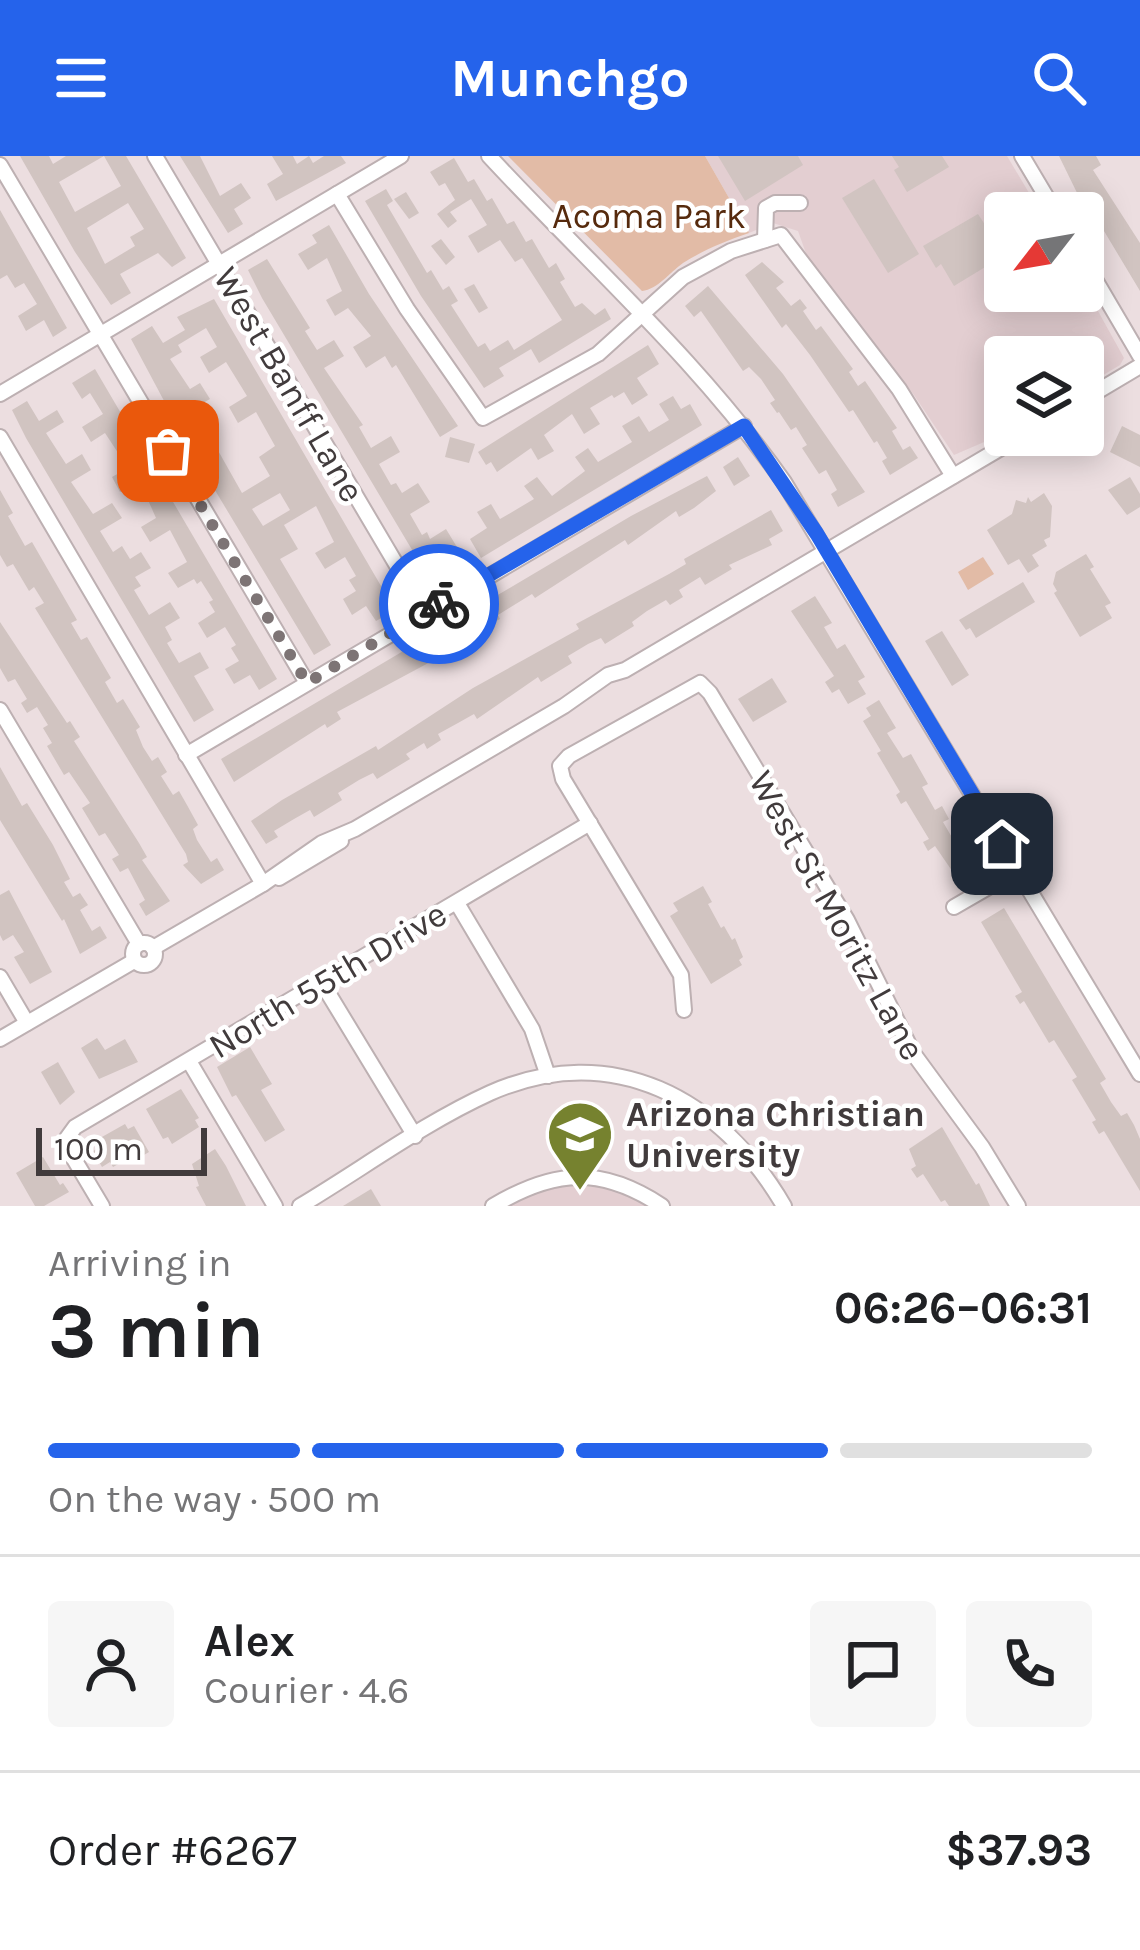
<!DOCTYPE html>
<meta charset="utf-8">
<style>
body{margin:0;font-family:Karla,sans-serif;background:#f6f6f6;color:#202124;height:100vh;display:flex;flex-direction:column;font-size:45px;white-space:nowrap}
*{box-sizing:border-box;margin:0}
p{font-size:39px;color:#757577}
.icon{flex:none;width:66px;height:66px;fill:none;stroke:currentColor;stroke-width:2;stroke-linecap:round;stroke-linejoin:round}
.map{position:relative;height:1050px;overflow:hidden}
.details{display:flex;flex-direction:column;background:#fff;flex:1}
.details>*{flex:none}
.needle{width:78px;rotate:239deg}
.fabs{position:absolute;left:984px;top:36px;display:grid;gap:24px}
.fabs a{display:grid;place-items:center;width:120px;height:120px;border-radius:12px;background:#fff;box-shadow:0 6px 30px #0003;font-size:60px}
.scale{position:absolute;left:36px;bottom:30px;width:171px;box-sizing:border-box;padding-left:12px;border:6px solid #413b3c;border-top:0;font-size:33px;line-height:42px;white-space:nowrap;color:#413b3c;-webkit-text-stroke:9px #fff;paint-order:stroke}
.pin{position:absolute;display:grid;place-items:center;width:102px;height:102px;color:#fff;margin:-51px;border-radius:24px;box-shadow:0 6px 18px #0006}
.courier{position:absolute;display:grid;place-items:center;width:120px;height:120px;margin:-60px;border:9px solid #2563eb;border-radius:50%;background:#fff;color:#222;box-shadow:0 3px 15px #0007}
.overview em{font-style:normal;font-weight:700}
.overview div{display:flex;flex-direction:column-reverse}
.overview{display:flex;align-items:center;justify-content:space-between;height:204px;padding:0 48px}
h1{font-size:78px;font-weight:700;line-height:90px}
.bar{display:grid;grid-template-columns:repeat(4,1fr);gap:18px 12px;align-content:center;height:144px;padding:0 48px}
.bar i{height:15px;border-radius:9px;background:#e0e0e0}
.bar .selected{background:#2563eb}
.bar p{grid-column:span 4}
.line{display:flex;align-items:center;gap:30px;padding:0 48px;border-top:3px solid #e0e0e0}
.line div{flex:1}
.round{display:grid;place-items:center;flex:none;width:126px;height:126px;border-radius:12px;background:#f6f6f6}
header{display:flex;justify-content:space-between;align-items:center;height:156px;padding:0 48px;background:#2563eb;color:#fff;font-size:54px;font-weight:700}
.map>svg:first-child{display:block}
.built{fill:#e3ced1}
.green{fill:#e2bba6}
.building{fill:#d1c4c1;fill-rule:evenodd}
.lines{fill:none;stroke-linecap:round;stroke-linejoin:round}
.minor-casing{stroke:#bdb0b2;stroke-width:18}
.minor{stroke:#fff;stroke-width:14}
.done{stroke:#7d7475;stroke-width:12;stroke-dasharray:0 21.6}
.route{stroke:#2563eb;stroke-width:15}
.labels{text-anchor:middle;stroke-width:9;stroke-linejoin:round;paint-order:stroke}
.park-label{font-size:36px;fill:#562a0d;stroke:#fff}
.street-label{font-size:36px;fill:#413b3c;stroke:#fff}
.poi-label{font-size:36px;font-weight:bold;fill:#413b3c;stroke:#fff;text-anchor:start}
</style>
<header><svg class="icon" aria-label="menu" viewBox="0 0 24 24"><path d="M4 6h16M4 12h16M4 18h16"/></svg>Munchgo<svg class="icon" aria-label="search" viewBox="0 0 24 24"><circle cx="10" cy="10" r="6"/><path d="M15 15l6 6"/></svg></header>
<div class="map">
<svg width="1140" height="1050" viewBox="0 0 1140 1050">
<rect width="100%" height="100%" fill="#ecdee0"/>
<!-- built -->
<g class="built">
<path d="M705 0H1007L1041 57H1005V135H1083V128L1124 202 1120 209 1083 231V201H1005V277L954 299 914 239 808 103 798 75 773 67 749 77Z"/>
<path d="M567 1028 617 1033 648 1050H510L543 1033Z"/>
</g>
<!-- green -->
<g class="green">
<path d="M508 0H705L749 77C725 85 704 94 683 107 669 117 658 133 642 135Z"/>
<path d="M983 401 994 418 968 434 958 416Z"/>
</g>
<!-- building -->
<g class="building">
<path d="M20 0H49L53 8 66 0H126L186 102 172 111 158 97 120 118 131 137 111 149 75 96ZM104 0 121 30 75 56 59 26ZM128 47 144 73 130 81 135 90 105 108 87 72Z"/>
<path d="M180 0H200L220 40 241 27 251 42 234 53 243 68 228 77Z"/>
<path d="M272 0H293L297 8 309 0 313 7 324 0H341L346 7 276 45 267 28 283 18Z"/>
<path d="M718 0H798L803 9 745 45Z"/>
<path d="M892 0H942L949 11 907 36 894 14 899 11Z"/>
<path d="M1059 0H1096L1101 9 1093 14 1140 87V135L1098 65 1103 62 1090 40 1081 45Z"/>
<path d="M454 2 468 26 474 23 487 45 492 42 507 68 514 65 526 86 532 83 549 112 556 107 565 123 560 126 575 151 582 147 595 159 605 152 611 163 539 207 531 193 499 212 504 220 484 232 421 140 365 45 386 33 393 45 387 49 427 117 431 114 443 134 449 130 458 145 451 149 478 191 485 187 490 195 508 184 514 194 562 164 522 102 515 106 500 84 478 97 468 80 487 69 471 43 450 56 457 65 448 72 437 58 455 44 445 27 439 30 430 16Z"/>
<path d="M874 23 919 98 888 117 842 42Z"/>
<path d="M406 36 419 57 409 63 394 43Z"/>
<path d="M0 54 67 172 53 181 44 164 26 175 18 160 37 148 24 127 15 132 7 119 0 123Z"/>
<path d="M978 58 991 78 1005 70V99L954 130 941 108 936 112 923 90Z"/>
<path d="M329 69 369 138 458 270 440 281 396 209 392 212 385 200 366 212 353 191 371 180 348 152 335 160 326 144 342 135 327 102 308 114 298 98 317 87 312 79Z"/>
<path d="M441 83 455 101 446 109 431 90Z"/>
<path d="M267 103 310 172 305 175 317 194 334 184 344 200 324 212 363 269 359 271 371 292 391 280 400 296 379 308 391 329 396 327 402 337 418 327 430 346 410 358 422 379 427 376 430 383 446 373 460 396 445 405 453 417 433 429 262 142 248 114Z"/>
<path d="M762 106 784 126 776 132 791 150 800 143 807 152 803 155 816 174 821 170 853 213 849 216 858 230 865 225 897 272 892 275 903 294 910 290 918 302 890 319 882 305 887 302 877 285 874 287 853 254 849 256 810 199 786 168 782 172 745 119Z"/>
<path d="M474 128 488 152 479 157 464 133Z"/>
<path d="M708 130 783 218 865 336 838 351 831 338 837 334 826 314 819 318 802 292 807 289 796 271 791 274 779 256 777 257 770 247 775 244 761 223 749 211 743 215 701 155 694 161 685 150Z"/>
<path d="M214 143 395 454 376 465 366 450 352 459 343 443 356 435 349 424 356 420 345 401 325 413 315 397 334 386 316 350 284 369 298 393 280 403 331 489 314 499 186 286 131 183 152 170 163 187 185 174 177 161ZM206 172 217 191 200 201 209 217 226 206 247 240 229 251 238 267 256 256 275 290 259 301 270 320 242 337 194 252 210 243 200 227 190 233 170 203 182 196 178 189ZM280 337 290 354 263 370 252 353Z"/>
<path d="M648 189 659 208 637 222 648 239 632 249 624 236 614 242 612 239 590 252 600 268 584 278 572 258 544 279 554 295 538 304 531 292 497 316 491 306 486 309 478 296Z"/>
<path d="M95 213 277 523 259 534 250 519 234 528 225 513 239 505 231 492 236 489 225 471 207 482 198 467 215 456 209 446 213 444 201 425 197 428 194 423 178 432 168 417 187 406 170 374 150 386 141 371 156 362 148 344 137 326 120 336 112 321 128 312 105 277 91 286 82 271 103 258 90 237 82 243 72 227Z"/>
<path d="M673 240 681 253 690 248 702 269 481 402 470 383 487 372 477 356 491 348 500 363 507 359 534 343 524 330 537 321 552 340 585 315 575 301 588 292 598 306 632 286 622 270 639 260 649 276 669 264 659 248Z"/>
<path d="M27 245 39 265 57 254 64 266 46 277 66 308 82 298 91 314 71 326 93 358 112 347 122 362 100 375 113 396 122 390 130 403 141 396 151 412 135 421 141 430 134 434 149 459 170 446 180 462 165 471 172 484 167 487 179 507 200 496 209 512 194 520 214 554 194 566 26 282 12 254Z"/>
<path d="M1122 270 1140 279V311L1110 296Z"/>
<path d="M450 281 475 288 469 307 445 301Z"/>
<path d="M738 301 750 320 734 330 723 311Z"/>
<path d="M707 320 716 335 694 352 679 361 676 355 628 389 625 384 535 442 532 438 498 459 500 463 444 492 447 497 337 556 341 563 327 572 325 568 234 626 221 603 631 360Z"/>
<path d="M1130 321 1140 338V351L1127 359 1108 334Z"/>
<path d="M0 334 13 357 8 360 25 390 32 386 77 464 71 467 81 484 87 481 111 522 105 526 117 547 123 543 140 571 136 574 143 591 152 605 158 601 167 616 161 620 173 639 179 635 187 649 198 669 193 673 197 684 211 706 217 702 224 714 201 728 183 709 188 706 186 698 35 452 44 447 34 431 29 435 13 408 7 411 0 399Z"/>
<path d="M1044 337 1052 350 1050 381 1044 384 1047 390 1032 399 1039 410 1028 417 1019 403 1008 409 987 374 1012 358 1016 344 1026 347 1028 341 1031 346Z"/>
<path d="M771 354 783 375 769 383 772 389 729 409 732 413 705 429 700 421 679 434 683 441 670 449 666 444 647 455 632 466 634 470 605 488 601 482 588 488 568 500 572 507 541 526 538 521 477 563 474 558 458 567 438 578 441 584 427 593 424 587 406 598 410 603 377 623 373 617 359 624 338 637 342 644 314 661 310 654 294 663 274 675 278 681 266 688 251 665 282 644 376 590 378 594 473 532 579 473 576 468 669 418 686 408 684 403Z"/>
<path d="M1086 398 1094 411 1090 413 1111 447 1105 450 1112 462 1080 481 1054 437 1057 435 1053 428 1056 416Z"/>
<path d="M1023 426 1035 446 976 482 970 472 966 474 959 464Z"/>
<path d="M815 440 832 467 824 471 837 493 845 488 865 521 858 525 866 538 848 548 839 533 832 537 825 526 834 520 791 455Z"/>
<path d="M0 466 67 567 70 565 80 581 74 585 139 687 147 701 142 704 170 745 146 760 139 748 145 744 137 729 128 712 120 716 112 703 119 699 105 677 99 680 82 652 90 647 69 616 64 619 47 590 52 587 43 572 48 569 37 551 27 557 21 547 27 543 15 523 8 526 0 512Z"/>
<path d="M942 475 969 519 952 530 925 485Z"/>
<path d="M772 522 787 546 753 566 738 543Z"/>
<path d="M879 544 896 572 887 577 903 602 911 598 928 628 922 631 935 654 942 650 949 663 943 666 957 690 964 686 972 700 967 704 974 716 959 725 935 690 928 695 923 686 929 683 906 645 901 648 896 639 900 636 877 597 881 595 863 565 871 560 866 552Z"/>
<path d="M0 611 22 650 27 647 53 689 70 723 64 726 73 741 80 737 88 749 80 754 92 775 100 770 107 782 80 798 64 763 62 765 0 664Z"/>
<path d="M703 730 712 746 708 748 721 772 724 770 732 784 735 782 743 801 739 804 742 809 711 828 670 760 678 755 673 747Z"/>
<path d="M9 734 52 816 30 828 14 801 24 796 13 779 3 785 0 779V739Z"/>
<path d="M1004 752 1106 923 1100 927 1111 946 1121 960 1127 957 1134 969 1140 983V1035L1104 975 1099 978 1092 966 1096 964 1072 924 1077 921 1054 884 1049 887 1024 845 1020 848 1015 840 1022 836 981 766Z"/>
<path d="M97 882 105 894 125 883 138 906 99 923 81 892Z"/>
<path d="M250 891 272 928 261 934 285 974 265 986 236 939 232 941 217 911Z"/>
<path d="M58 906 75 936 60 949 41 916Z"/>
<path d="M181 933 199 962 195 964 199 971 172 988 168 981 163 983 146 953Z"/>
<path d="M125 968 128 973 134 970 149 996 132 1006 129 1002 113 1011 110 1006 102 1011 93 995 97 993 93 986Z"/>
<path d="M942 971 976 1029 979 1027 990 1050H949L945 1044 941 1046 923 1018 917 1022 911 1013 916 1010 909 993Z"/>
<path d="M215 993 226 1010 246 1050H206L196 1031 199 1030 192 1008Z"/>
<path d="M43 1001 60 1029 63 1027 69 1036 44 1050H35L16 1017Z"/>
<path d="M371 1033 381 1050H343Z"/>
</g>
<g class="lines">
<!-- minor casing -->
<g class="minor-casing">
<g id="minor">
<path d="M155 0 425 457"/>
<path d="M489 0C590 109 698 204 784 326L1140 918"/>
<path d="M1022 0 1056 57"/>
<path d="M0 9 307 527"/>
<path d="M337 38 407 153 483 262 598 198 683 121 731 95 781 79 899 233 953 320"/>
<path d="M765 84 766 52 775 47H800"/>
<path d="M1083 103 1140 200"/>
<path d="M0 238 401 0"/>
<path d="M1083 244 1140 210"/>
<path d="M0 281 263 728"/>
<path d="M0 554 139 788"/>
<path d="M186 599 744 270"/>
<path d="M279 722 341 685"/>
<path d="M457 747 532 873 548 920"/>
<path d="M954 751 1018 714"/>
<circle cx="144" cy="798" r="11"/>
<path d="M153 792 263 728 322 687 355 673 564 550 608 519 625 514 1023 279"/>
<path d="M0 821 27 867"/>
<path d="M322 827 415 980"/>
<path d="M684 854 681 819 563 623 560 610 569 600 700 527 710 537 847 764 913 897 982 991 1018 1050"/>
<path d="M0 883 134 805"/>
<path d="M189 905 275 1050"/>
<path d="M102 1050 71 998 67 982 75 971 590 667"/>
<path d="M300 1050C362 1013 424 967 490 937 612 883 721 942 784 1050"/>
<path d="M493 1050C555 1013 601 1010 662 1050"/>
</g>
</g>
<!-- minor -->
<use href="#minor" class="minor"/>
</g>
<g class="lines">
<!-- done -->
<path class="done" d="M168 295 307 527 439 448"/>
<!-- route -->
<path class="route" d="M439 448 744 270 817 378 1002 688"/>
</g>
<!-- icons -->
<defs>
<g id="university-pin" transform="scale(3.45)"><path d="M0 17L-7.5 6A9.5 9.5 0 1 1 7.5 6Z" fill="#76822f" stroke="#fff"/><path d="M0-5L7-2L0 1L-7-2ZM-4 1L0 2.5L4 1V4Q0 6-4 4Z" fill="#fff"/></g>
</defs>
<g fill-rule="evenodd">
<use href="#university-pin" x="580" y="978"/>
</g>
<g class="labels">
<!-- park labels -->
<g class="park-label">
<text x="649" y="72">Acoma Park</text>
</g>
<!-- street labels -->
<g class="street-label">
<text transform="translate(290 228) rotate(60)" y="13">West Banff Lane</text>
<text transform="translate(838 759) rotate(61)" y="13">West St Moritz Lane</text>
<text transform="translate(327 823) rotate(-31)" y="13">North 55th Drive</text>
</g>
<!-- poi labels -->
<g class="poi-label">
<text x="626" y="970">Arizona Christian<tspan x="626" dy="41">University</tspan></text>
</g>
</g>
</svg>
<div class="fabs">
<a><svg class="needle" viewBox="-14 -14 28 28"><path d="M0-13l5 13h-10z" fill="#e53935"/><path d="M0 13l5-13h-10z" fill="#757577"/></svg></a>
<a><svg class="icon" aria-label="layers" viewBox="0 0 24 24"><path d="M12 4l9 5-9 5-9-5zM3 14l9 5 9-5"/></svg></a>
</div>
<div class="scale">100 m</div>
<div class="pin" style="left:168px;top:295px;background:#ea580c"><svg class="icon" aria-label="bag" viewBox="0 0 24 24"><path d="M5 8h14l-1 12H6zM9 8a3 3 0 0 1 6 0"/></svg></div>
<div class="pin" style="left:1002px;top:688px;background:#1f2937"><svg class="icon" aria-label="home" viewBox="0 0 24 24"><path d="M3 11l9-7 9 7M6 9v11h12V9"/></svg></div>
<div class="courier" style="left:439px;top:448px"><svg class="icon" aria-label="bike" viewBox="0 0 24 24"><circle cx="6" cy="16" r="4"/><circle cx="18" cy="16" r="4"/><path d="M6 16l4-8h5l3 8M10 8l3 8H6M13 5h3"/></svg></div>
</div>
<section class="details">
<div class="overview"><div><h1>3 min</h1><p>Arriving in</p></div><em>06:26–06:31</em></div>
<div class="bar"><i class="selected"></i><i class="selected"></i><i class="selected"></i><i></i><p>On the way · 500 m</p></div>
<div class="line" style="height:216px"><a class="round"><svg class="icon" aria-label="person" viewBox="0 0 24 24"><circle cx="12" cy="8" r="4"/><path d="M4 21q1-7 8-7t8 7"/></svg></a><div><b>Alex</b><p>Courier · 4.6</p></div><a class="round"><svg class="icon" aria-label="chat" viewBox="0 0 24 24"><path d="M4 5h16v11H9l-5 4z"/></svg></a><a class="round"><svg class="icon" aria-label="phone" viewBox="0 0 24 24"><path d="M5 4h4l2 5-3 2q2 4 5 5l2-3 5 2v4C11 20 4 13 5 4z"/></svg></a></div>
<div class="line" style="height:156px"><div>Order #6267</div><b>$37.93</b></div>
</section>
